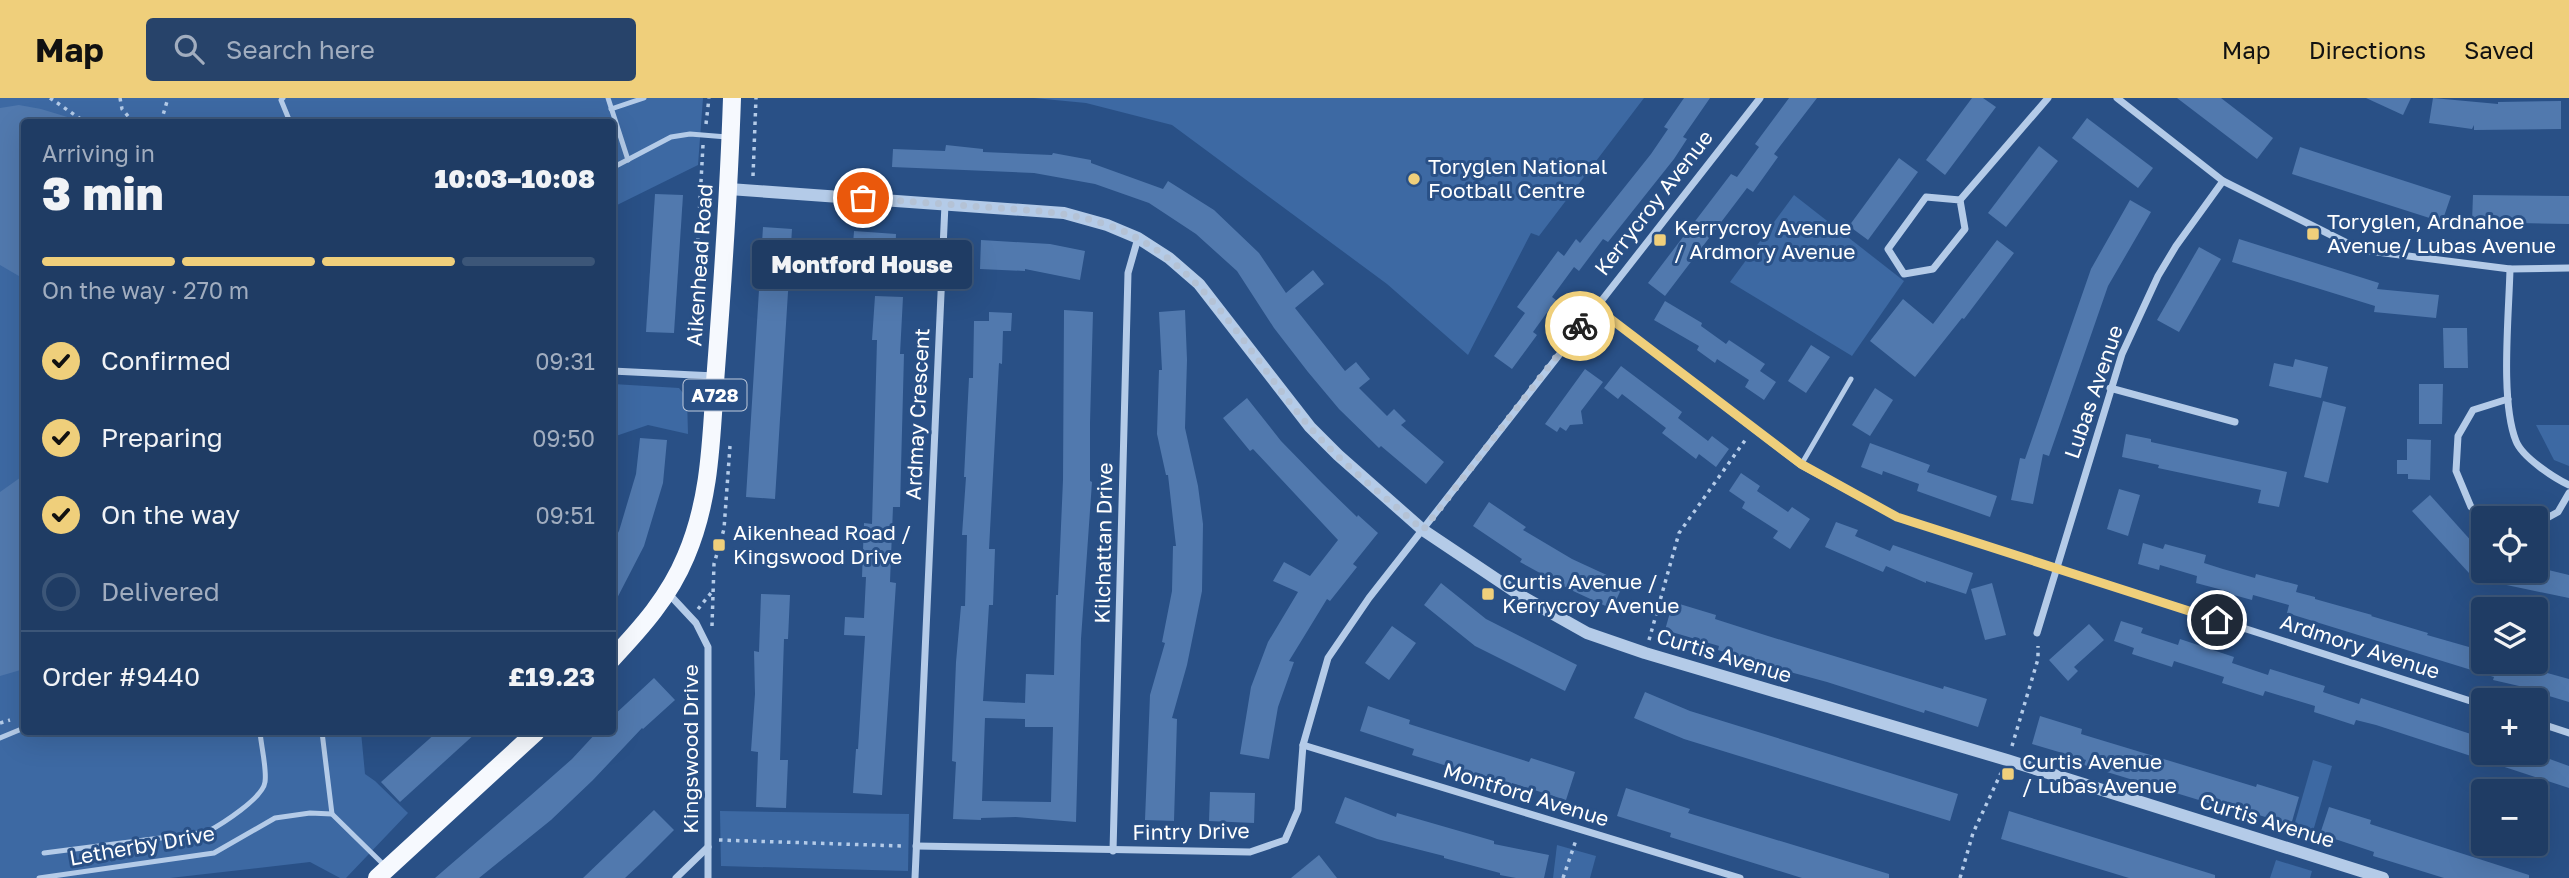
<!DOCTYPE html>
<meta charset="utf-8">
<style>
body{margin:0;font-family:"Golos Text",sans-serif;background:#27436a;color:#f1f3f6;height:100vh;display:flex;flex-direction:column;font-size:26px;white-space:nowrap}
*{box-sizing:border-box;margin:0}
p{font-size:23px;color:#a1adbf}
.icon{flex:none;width:38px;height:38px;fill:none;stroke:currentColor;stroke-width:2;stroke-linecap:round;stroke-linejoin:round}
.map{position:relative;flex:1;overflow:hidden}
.sheet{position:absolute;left:21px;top:21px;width:595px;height:616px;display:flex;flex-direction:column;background:#1f3c64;border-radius:7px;box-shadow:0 7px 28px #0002,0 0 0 2px #3c5678}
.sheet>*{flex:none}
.buttons{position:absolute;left:2471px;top:408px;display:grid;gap:14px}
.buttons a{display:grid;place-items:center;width:77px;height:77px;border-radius:7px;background:#1f3c64;box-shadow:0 7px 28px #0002,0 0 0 2px #3c5678;font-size:35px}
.pin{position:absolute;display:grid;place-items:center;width:60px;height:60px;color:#fff;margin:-30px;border:4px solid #fff;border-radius:50%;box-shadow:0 2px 7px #0007}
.courier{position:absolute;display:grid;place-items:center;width:70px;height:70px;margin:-35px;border:5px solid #efcf7b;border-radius:50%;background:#fff;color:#222;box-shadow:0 2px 9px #0007}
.bubble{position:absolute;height:49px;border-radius:7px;background:#1f3c64;box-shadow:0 7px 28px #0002,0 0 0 2px #3c5678;font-size:23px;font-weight:800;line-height:49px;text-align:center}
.head em{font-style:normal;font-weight:800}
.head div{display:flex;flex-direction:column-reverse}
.head{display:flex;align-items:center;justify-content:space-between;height:119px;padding:0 21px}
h1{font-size:46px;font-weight:800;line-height:52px}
.bar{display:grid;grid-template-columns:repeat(4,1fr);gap:10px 7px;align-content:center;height:84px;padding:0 21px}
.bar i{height:9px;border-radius:5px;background:#3c5678}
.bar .active{background:#efcf7b}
.bar p{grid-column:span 4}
.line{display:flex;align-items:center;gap:18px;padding:0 21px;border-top:2px solid #3c5678}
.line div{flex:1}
ol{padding:0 21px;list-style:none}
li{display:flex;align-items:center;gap:21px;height:77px}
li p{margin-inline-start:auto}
li .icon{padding:7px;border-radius:50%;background:#efcf7b;color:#111;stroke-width:4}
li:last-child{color:#a1adbf}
li i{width:38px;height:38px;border:4px solid #3c5678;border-radius:50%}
header{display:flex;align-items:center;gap:42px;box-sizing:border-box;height:98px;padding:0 35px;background:#efcf7b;color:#111}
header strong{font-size:33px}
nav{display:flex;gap:38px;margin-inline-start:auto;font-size:24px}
.search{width:490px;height:63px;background:#27436a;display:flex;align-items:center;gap:18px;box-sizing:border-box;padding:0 24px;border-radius:7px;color:#a1adbf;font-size:26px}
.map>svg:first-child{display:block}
.green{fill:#3d69a3}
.building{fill:#5179ae;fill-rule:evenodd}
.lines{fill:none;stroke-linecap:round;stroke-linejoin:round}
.path{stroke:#b4cbe8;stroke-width:3.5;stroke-dasharray:3.5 5;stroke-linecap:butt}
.service{stroke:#b4cbe8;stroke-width:5}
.minor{stroke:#b4cbe8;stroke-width:7}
.tertiary{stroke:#b4cbe8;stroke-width:12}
.primary{stroke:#f6f9fe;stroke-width:18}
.done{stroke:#b4c2d5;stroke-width:7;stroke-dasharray:0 12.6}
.route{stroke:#efcf7b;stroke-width:9}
.poi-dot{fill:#efcf7b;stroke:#295086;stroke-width:2.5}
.labels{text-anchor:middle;stroke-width:6;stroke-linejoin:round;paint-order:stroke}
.shield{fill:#295086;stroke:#bfcadb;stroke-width:2}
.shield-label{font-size:19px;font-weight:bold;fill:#fff}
.poi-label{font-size:21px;fill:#fff;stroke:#295086;text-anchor:start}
.street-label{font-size:21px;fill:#fff;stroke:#295086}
</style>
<header>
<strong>Map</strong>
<div class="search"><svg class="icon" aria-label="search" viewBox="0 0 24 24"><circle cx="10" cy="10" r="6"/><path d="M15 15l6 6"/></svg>Search here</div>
<nav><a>Map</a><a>Directions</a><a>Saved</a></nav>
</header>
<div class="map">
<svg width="2569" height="780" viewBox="0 0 2569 780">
<rect width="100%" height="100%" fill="#295086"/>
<!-- green -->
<g class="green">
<path d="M0 0H703L698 67 613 109 612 24H24V634H361L365 676 375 683 408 715 346 780H340L310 764 170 780H0Z"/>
<path d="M1034 0H1644L1539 138 1531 135 1468 257 1387 186 1172 27 1086 5Z"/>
<path d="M1794 97 1904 183 1852 258 1730 184Z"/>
<path d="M613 286 679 290 687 300 688 336 648 327 613 339Z"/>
<path d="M2536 327H2569V368L2554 362Z"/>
<path d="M2313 662 2332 668 2311 740 2292 735Z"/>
<path d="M720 713 909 716 908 773 721 768Z"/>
<path d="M1557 747 1596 758 1590 780H1553Z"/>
<path d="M2276 762 2312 773 2310 780H2270Z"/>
</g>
<!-- building -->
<g class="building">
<path d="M1684 0H1710L1683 39 1687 41 1674 61 1608 144 1603 141 1579 173 1574 169 1552 199 1556 202 1533 234 1537 237 1512 271 1494 258 1525 215 1517 209 1558 153 1564 158 1576 141 1580 145 1651 56 1668 31 1664 29Z"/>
<path d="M1789 0H1817L1774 56 1778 59 1753 94 1747 90 1665 198 1648 185 1731 76 1737 79 1759 49 1755 46Z"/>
<path d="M1972 0H1983L1996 9 1945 77 1926 62Z"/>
<path d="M2177 0H2221L2273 40 2257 61Z"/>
<path d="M2366 0H2411L2403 17Z"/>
<path d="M2433 0 2498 6V4L2561 3V31L2474 32V27L2472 31 2429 25Z"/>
<path d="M19 7 41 11 74 21V24H24V181L0 167V10Z"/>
<path d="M2087 20 2153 70 2138 90 2072 40Z"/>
<path d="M946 47 983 51V54L1052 57 1053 55 1091 62V65L1163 91 1168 83 1214 112 1259 155 1286 195 1313 172 1324 186 1295 210 1345 273 1356 264 1370 281 1359 290 1387 318 1394 311 1406 323 1401 327 1444 364 1426 386 1381 348 1379 350 1339 311 1308 274 1274 230 1237 173 1196 136 1149 105 1095 86 1034 75 892 69 893 51 945 53Z"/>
<path d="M2039 48 2058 63 2006 129 1988 115Z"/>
<path d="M2300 49 2451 98 2442 124 2292 76Z"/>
<path d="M1899 60 1918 74 1868 142 1849 128Z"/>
<path d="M655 96 683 97 674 235 646 234Z"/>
<path d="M2473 97 2569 98V126L2472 124Z"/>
<path d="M2130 102 2151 114 2108 188 2049 358 2043 356 2033 406 2011 402 2020 360 2025 361 2091 171Z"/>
<path d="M763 129 792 131 775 401 746 399Z"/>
<path d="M854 133 896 136 895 164 852 162Z"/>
<path d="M2239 141 2379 185 2377 191 2439 197 2436 220 2374 214 2375 208 2232 164Z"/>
<path d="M981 142 1050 146 1085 153 1080 182 1025 171V173L980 171Z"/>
<path d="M1997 142 2014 155 1964 221 1962 220 1915 279 1870 243 1903 201 1933 226Z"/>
<path d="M2199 149 2221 161 2179 234 2157 222Z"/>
<path d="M875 198 903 199 900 256H904L900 409H893L890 484 896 485 882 697 853 695 856 651H858L865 538 844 537 845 519 864 520 866 479H862L864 425 872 426 877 242H872Z"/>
<path d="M1665 203 1702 225 1701 228 1726 246 1729 242 1765 266 1760 273 1776 284 1764 302 1745 289 1749 282 1717 261 1715 265 1697 252 1699 248 1654 222Z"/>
<path d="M1064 212 1093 214 1090 325V383L1092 384 1081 541 1076 724 1016 719 981 720V722L953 721 956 664 952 663 956 564 961 508H965L967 437H962L966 379H964L969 280H973L974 223H989V214L1012 215 1011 233H1003L1002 266 999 265 989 451H995L993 507H989L983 603 1025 605 1026 576 1054 577 1056 497H1058L1063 382ZM985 620 1025 621V629H1053L1051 704 982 703Z"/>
<path d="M1185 212 1187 262 1185 330 1198 388 1203 426 1202 493 1187 567 1172 620 1177 621 1174 723 1145 722 1150 597 1165 545 1162 544 1172 493 1173 448H1176L1168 377H1166L1157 336 1159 272H1162L1159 214Z"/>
<path d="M2443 230H2467L2468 270H2444Z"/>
<path d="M1811 247 1830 259 1806 295 1788 283Z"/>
<path d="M2295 261 2328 269 2321 300 2269 288 2274 265 2293 269Z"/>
<path d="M1621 268 1682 314 1678 320 1708 343 1712 338 1729 351 1716 369 1699 356 1696 361 1662 335 1666 330 1622 296 1618 301 1604 290Z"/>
<path d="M1585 271 1603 284 1581 313 1583 326 1570 327 1566 333 1560 329 1557 334 1545 326Z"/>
<path d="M2419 286H2443L2442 326H2419Z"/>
<path d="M1875 290 1893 302 1870 338 1852 327Z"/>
<path d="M1247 300 1281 343 1322 385 1357 419 1358 417 1378 435 1353 466 1357 469 1330 503 1327 501 1289 563 1294 564 1278 609 1269 661 1240 656 1251 589 1268 544 1298 494 1273 483 1284 464 1310 478 1338 442 1253 351 1250 353 1223 320Z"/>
<path d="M2323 303 2346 309 2328 385 2304 379Z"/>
<path d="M2126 336 2151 341V344L2287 374 2279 409 2258 405 2261 392 2158 370 2159 367 2122 359Z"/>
<path d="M640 340 667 342 663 385 644 448 612 510V445L619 433 636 376Z"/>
<path d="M2407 341 2431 342 2430 382 2408 381V376H2397V362H2407Z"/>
<path d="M1870 345 1930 367 1927 374 1997 398 1990 419 1917 393 1919 386 1883 373 1882 377 1861 369Z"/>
<path d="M1741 375 1760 388 1757 393 1788 414 1792 409 1810 421 1790 451 1773 440 1778 433 1742 410 1745 404 1729 393Z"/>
<path d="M24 377V571L0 578V394Z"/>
<path d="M2119 391 2140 397 2128 438 2107 431Z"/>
<path d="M2430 397 2483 456V462L2469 475 2412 413Z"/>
<path d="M1489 404 1526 429 1523 432 1572 461 1624 485 1612 511 1571 492 1520 464 1522 461 1473 428Z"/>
<path d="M1836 424 1858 432 1855 438 1890 453 1893 447 1973 475 1966 496 1926 483V485L1886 468 1883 474 1825 449Z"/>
<path d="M2143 445 2163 451 2165 446 2206 457 2204 465 2223 471 2255 480 2256 476 2298 487 2296 494 2315 499V501L2372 517 2371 518 2428 535 2427 537 2483 553V564H2511L2540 570V573L2569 581V604L2549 598 2550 595 2493 582 2494 579 2287 515 2289 507 2253 497 2252 502 2230 496V494L2196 485 2197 478 2160 467 2159 472 2138 466Z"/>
<path d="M2536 469 2569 477V500L2497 485 2500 472H2536Z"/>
<path d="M1441 485 1486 521 1577 567 1565 593 1475 548 1424 507Z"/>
<path d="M1992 485 2006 537 1985 542 1971 491Z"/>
<path d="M761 496 790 497 788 541H784L780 662H788L786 710 756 709 758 654 751 653 755 596 754 553 759 554Z"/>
<path d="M1673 504 1716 517 1715 521 1768 538 1943 591 1944 588 1987 601 1978 629 1925 612 1924 615 1827 584 1772 569 1718 552 1719 548 1665 532Z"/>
<path d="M2121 523 2143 530 2141 535 2178 547 2180 541 2234 559 2232 565 2268 577 2270 571 2325 588 2323 594 2359 606 2361 600 2483 640V654H2530L2569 668V690L2376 627 2356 622 2354 627 2314 614 2315 608 2265 593 2263 598 2222 585 2224 579 2174 563 2172 569 2132 556 2134 550 2114 543Z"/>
<path d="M2089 526 2104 542 2074 569 2078 573 2068 583 2049 562Z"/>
<path d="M1392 528 1416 545 1389 582 1365 565Z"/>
<path d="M654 580 675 602 643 631 642 630 593 682 551 722 479 780H435L530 698 572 661 597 634H612V619Z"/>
<path d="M1645 594 1690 613 1958 696 1950 723 1684 641 1634 620Z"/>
<path d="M1368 608 1410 622 1409 626 1529 664 1531 660 1575 674 1566 702 1512 685 1511 688 1412 657 1414 651 1360 633Z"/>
<path d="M2040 618 2082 631 2081 636 2256 689 2257 686 2299 699 2291 727 2236 710 2235 713 2084 667 2086 662 2032 646Z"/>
<path d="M437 634H477L400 704 381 684Z"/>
<path d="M1626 690 1690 711 1688 715 1889 776V780H1802L1670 739 1671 735 1617 718Z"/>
<path d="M1210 694 1255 695 1254 725 1209 723Z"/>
<path d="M1345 699 1396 719 1397 715 1494 743V746L1549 757 1544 780H1516L1500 777V775L1444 760V758L1377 741 1335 725Z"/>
<path d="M2329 709 2371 722 2370 726 2529 777V780H2444L2373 758 2374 754 2320 736Z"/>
<path d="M654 712 674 732 640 766 625 780H583Z"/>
<path d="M2009 713 2215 777V780H2129L2001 741Z"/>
<path d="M1319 757 1337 780H1291Z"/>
</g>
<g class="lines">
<!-- path -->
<g class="path">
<path d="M50 0 85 24"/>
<path d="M120 0 122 11 133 24"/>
<path d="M161 24 168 0"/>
<path d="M706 26 709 0"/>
<path d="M703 47 697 157H706"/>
<path d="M753 78 756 0"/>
<path d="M698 511 711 495"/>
<path d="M712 528 714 466 724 431 730 348"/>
<path d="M1649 542 1679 435 1746 341"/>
<path d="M0 625 10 622"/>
<path d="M2012 648 2038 561V548"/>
<path d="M719 742 903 748"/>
<path d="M1563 780 1576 742"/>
<path d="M1960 780 1973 735 2001 675"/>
</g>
<!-- service -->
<g class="service">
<path d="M283 0 281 2 290 24"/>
<path d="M608 0 628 62"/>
<path d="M611 11 644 0"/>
<path d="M612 70 671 39 690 36 727 39"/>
<path d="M1801 367 1851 281"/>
<path d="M322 634 332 716"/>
<path d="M0 640 24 630"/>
<path d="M44 755 207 734C222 726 263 700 265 684 267 671 261 647 260 634"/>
<path d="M39 780 214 755 275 720 310 715 332 716 385 768"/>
</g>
<!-- minor -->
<g class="minor">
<path d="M2117 0 2223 83 2361 152 2510 171 2569 170"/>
<path d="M1926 99 1960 102 1965 131 1933 171 1904 176 1888 151Z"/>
<path d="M1960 102 2048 0"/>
<path d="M2510 171C2509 216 2500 303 2516 343 2522 359 2554 380 2569 387"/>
<path d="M1595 209 1801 367 1897 419 2483 607"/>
<path d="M612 273 715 278"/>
<path d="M2110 290 2235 324"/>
<path d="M2491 420 2471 409 2456 373 2458 338 2473 312 2508 301"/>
<path d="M2536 426 2558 414 2569 395"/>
<path d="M668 495 696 525 708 549V780"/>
<path d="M2037 535 2122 256 2158 178 2176 148 2223 83"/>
<path d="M2536 624 2569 635"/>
<path d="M1303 647 1740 780"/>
<path d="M916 748 1250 754 1285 742 1298 712 1303 647 1328 560 1369 500 1760 0"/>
<path d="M1113 753 1128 175 1138 140"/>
<path d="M676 780 708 749"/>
<path d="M915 780 945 106"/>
</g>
<!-- tertiary -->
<path class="tertiary" d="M729 91 1064 115 1107 127 1138 140 1169 160 1199 186 1310 329 1338 357 1423 432 1523 499 1587 535 1645 555 2007 662 2383 780"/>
<!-- primary -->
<g class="primary">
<path d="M612 561C642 529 669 499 686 458 712 397 711 335 716 271 723 180 729 90 732 0"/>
<path d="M377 780 536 634"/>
</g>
</g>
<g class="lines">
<!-- done -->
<path class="done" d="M863 100C903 103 944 106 984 109 1027 112 1064 113 1105 126 1201 158 1247 256 1309 328 1342 367 1385 398 1423 432L1580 228"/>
<!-- route -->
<path class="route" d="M1580 228 1595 209 1801 366 1897 419 2217 522"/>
</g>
<!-- markers -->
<g class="poi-dot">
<circle cx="1414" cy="81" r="7"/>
<rect x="2306" y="129" width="14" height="14" rx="3.5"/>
<rect x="1653" y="135" width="14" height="14" rx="3.5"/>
<rect x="712" y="440" width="14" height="14" rx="3.5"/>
<rect x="1481" y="489" width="14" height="14" rx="3.5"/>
<rect x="2001" y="669" width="14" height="14" rx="3.5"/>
</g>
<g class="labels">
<!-- shield labels -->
<rect class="shield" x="683.5" y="281.5" width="63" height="31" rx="5"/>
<g class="shield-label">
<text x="715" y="304">A728</text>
</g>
<!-- poi labels -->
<g class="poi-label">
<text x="1428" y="76">Toryglen National<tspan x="1428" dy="24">Football Centre</tspan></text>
<text x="2327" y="131">Toryglen, Ardnahoe<tspan x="2327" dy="24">Avenue/ Lubas Avenue</tspan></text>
<text x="1674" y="137">Kerrycroy Avenue<tspan x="1674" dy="24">/ Ardmory Avenue</tspan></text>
<text x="733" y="442">Aikenhead Road /<tspan x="733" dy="24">Kingswood Drive</tspan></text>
<text x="1502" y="491">Curtis Avenue /<tspan x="1502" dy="24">Kerrycroy Avenue</tspan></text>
<text x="2022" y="671">Curtis Avenue<tspan x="2022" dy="24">/ Lubas Avenue</tspan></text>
</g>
<!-- street labels -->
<g class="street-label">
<text transform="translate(1654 105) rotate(-52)" y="7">Kerrycroy Avenue</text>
<text transform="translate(700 167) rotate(-86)" y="7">Aikenhead Road</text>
<text transform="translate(2094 294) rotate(-71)" y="7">Lubas Avenue</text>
<text transform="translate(918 316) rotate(-87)" y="7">Ardmay Crescent</text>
<text transform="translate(1104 445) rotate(-89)" y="7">Kilchattan Drive</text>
<text transform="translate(2360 549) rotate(18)" y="7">Ardmory Avenue</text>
<text transform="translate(1724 558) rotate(17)" y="7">Curtis Avenue</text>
<text transform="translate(691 651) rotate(-90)" y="7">Kingswood Drive</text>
<text transform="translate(1526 697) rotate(17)" y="7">Montford Avenue</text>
<text transform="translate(2267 723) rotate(17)" y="7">Curtis Avenue</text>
<text transform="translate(1191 734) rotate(-1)" y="7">Fintry Drive</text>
<text transform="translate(142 748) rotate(-10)" y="7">Letherby Drive</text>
</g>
</g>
</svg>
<div class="buttons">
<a><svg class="icon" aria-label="locate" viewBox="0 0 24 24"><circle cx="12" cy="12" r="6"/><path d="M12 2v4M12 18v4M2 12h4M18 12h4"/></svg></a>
<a><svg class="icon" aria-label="layers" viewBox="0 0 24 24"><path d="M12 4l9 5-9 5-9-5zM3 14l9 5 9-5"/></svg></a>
<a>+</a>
<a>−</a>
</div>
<div class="pin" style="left:863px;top:100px;background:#ea580c"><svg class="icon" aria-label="bag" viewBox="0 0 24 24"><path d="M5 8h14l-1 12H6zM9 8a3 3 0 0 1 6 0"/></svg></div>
<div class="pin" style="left:2217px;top:522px;background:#1f2937"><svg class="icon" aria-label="home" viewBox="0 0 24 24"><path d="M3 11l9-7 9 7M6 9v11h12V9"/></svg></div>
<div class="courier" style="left:1580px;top:228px"><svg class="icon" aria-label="bike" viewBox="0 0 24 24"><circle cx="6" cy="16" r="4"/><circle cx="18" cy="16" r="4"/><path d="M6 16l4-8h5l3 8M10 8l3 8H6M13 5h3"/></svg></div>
<div class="bubble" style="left:752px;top:142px;width:220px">Montford House</div>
<section class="sheet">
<div class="head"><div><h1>3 min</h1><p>Arriving in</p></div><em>10:03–10:08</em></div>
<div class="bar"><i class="active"></i><i class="active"></i><i class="active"></i><i></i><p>On the way · 270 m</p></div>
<ol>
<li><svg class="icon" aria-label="check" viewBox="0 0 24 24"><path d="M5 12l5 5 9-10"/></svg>Confirmed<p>09:31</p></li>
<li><svg class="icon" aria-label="check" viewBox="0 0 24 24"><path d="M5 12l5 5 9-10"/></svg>Preparing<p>09:50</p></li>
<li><svg class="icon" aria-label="check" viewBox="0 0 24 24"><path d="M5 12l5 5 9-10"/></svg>On the way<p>09:51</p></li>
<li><i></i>Delivered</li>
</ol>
<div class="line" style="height:91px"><div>Order #9440</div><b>£19.23</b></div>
</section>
</div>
